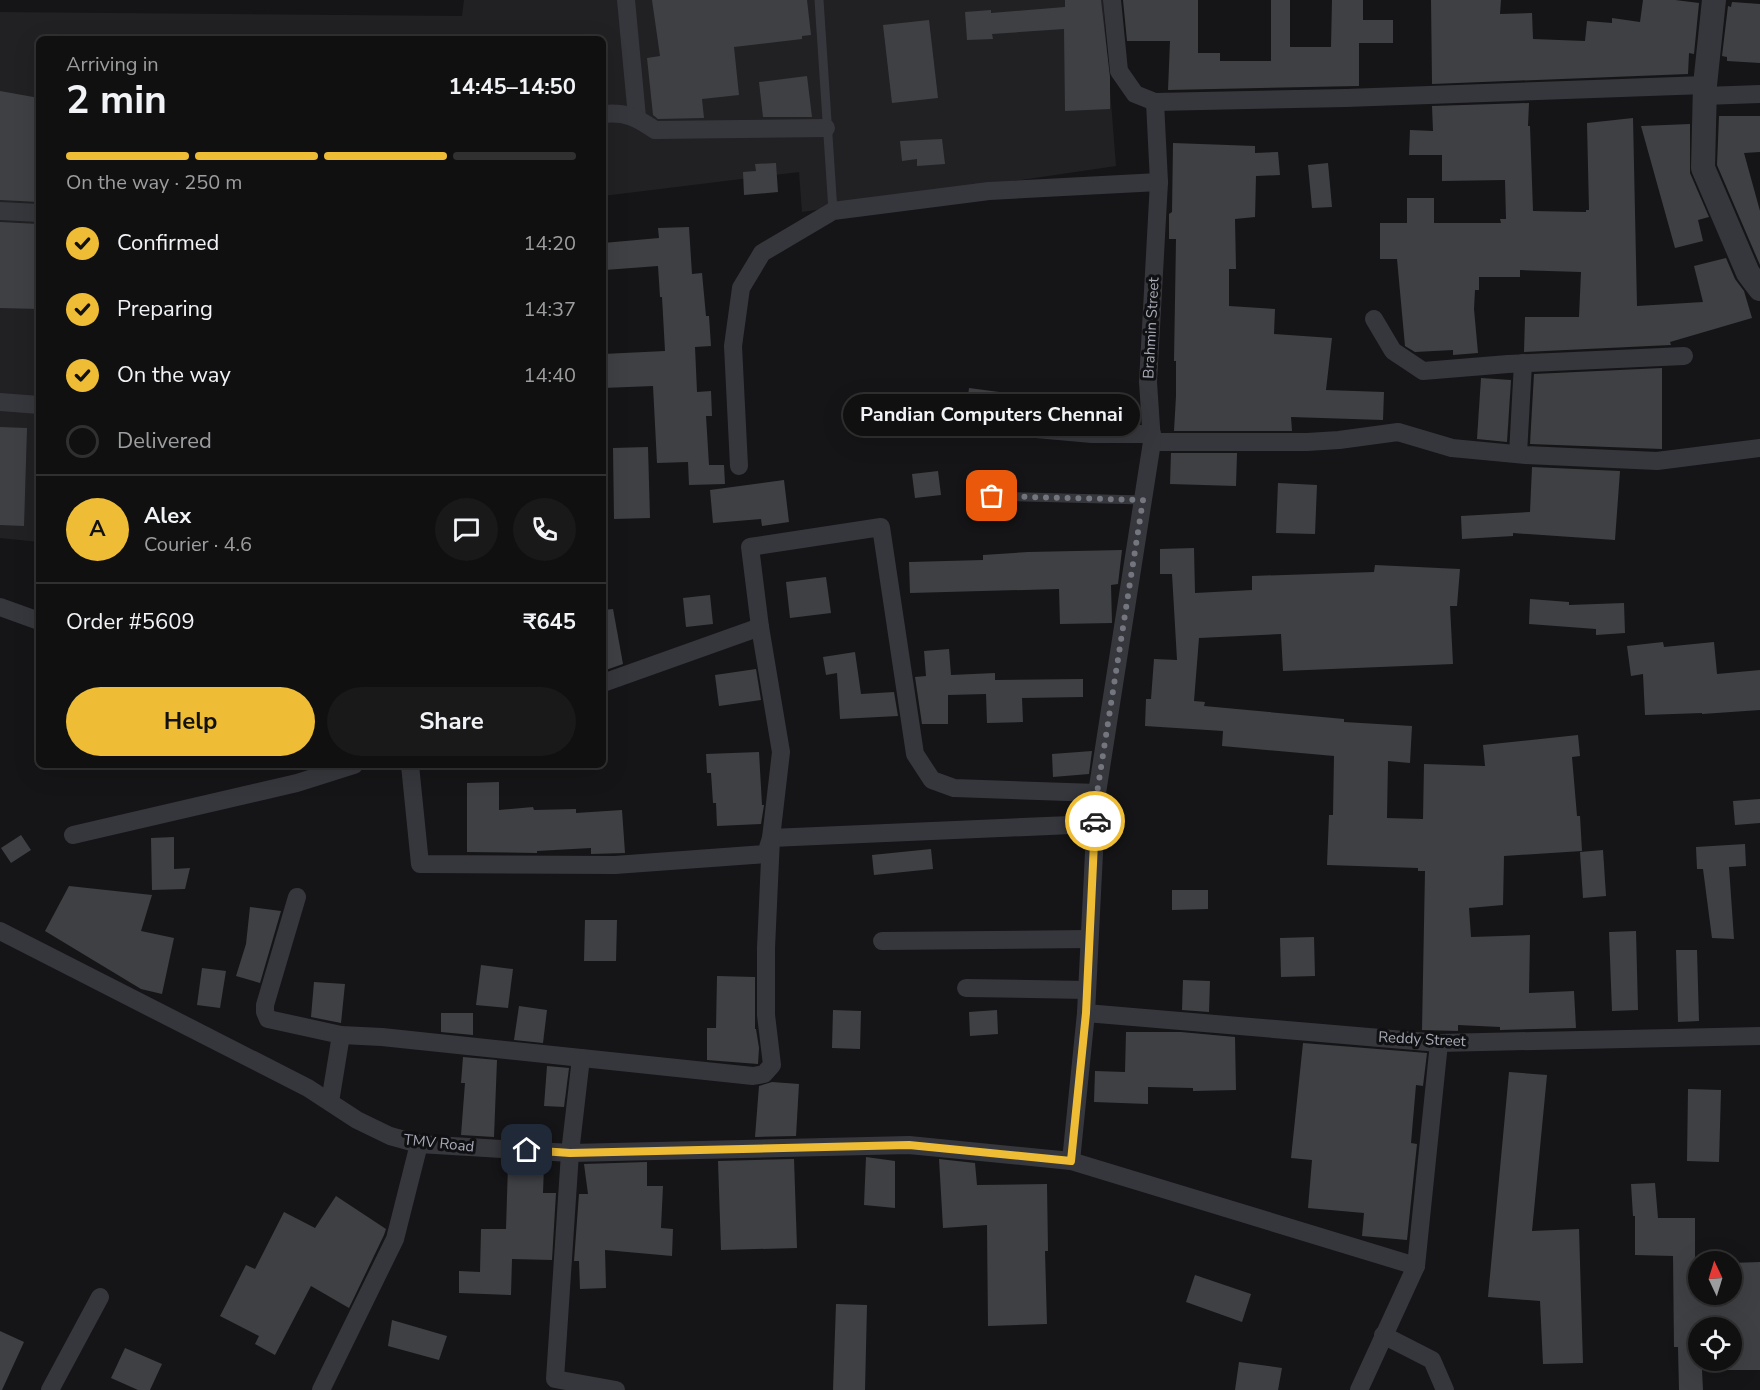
<!DOCTYPE html>
<meta charset="utf-8">
<style>
body{margin:0;font-family:"Nunito Sans",sans-serif;background:#19191a;color:#f1f3f6;height:100vh;display:flex;flex-direction:column;font-size:22px;white-space:nowrap}
*{box-sizing:border-box;margin:0}
p{font-size:20px;color:#9c9d9f}
.icon{flex:none;width:33px;height:33px;fill:none;stroke:currentColor;stroke-width:2;stroke-linecap:round;stroke-linejoin:round}
.map{position:relative;flex:1;overflow:hidden}
.panel{position:absolute;left:36px;top:36px;width:570px;height:732px;display:flex;flex-direction:column;background:#101011;border-radius:9px;box-shadow:0 6px 24px #0002,0 0 0 2px #303031}
.panel>*{flex:none}
.needle{width:39px;rotate:356deg}
.controls{position:absolute;left:1688px;top:1251px;display:grid;gap:12px}
.controls a{display:grid;place-items:center;width:54px;height:54px;border-radius:50%;background:#101011;box-shadow:0 6px 24px #0002,0 0 0 2px #303031;font-size:30px}
.pin{position:absolute;display:grid;place-items:center;width:51px;height:51px;color:#fff;margin:-26px;border-radius:12px;box-shadow:0 3px 9px #0006}
.courier{position:absolute;display:grid;place-items:center;width:60px;height:60px;margin:-30px;border:4px solid #efbd35;border-radius:50%;background:#fff;color:#222;box-shadow:0 2px 8px #0007}
.bubble{position:absolute;height:42px;border-radius:21px;background:#101011;box-shadow:0 6px 24px #0002,0 0 0 2px #303031;font-size:20px;font-weight:700;line-height:42px;text-align:center}
.head em{font-style:normal;font-weight:700}
.head div{display:flex;flex-direction:column-reverse}
.head{display:flex;align-items:center;justify-content:space-between;height:102px;padding:0 30px}
h1{font-size:39px;font-weight:700;line-height:45px}
.bar{display:grid;grid-template-columns:repeat(4,1fr);gap:9px 6px;align-content:center;height:72px;padding:0 30px}
.bar i{height:8px;border-radius:4px;background:#303031}
.bar .current{background:#efbd35}
.bar p{grid-column:span 4}
.line{display:flex;align-items:center;gap:15px;padding:0 30px;border-top:2px solid #303031}
.line div{flex:1}
.round{display:grid;place-items:center;flex:none;width:63px;height:63px;border-radius:32px;background:#19191a}
ol{padding:0 30px;list-style:none}
li{display:flex;align-items:center;gap:18px;height:66px}
li p{margin-inline-start:auto}
li .icon{padding:6px;border-radius:50%;background:#efbd35;color:#111;stroke-width:4}
li:last-child{color:#9c9d9f}
li i{width:33px;height:33px;border:3px solid #303031;border-radius:50%}
.cta{display:flex;gap:12px;margin-top:auto;padding:12px 30px}
.cta a{flex:1;height:69px;border-radius:36px;background:#efbd35;color:#111;font-size:24px;font-weight:700;line-height:69px;text-align:center}
.cta a+a{background:#19191a;color:#f1f3f6}
.map>svg:first-child{display:block}
.built{fill:#212124}
.building{fill:#3f4044;fill-rule:evenodd}
.lines{fill:none;stroke-linecap:round;stroke-linejoin:round}
.service{stroke:#36373c;stroke-width:9}
.minor{stroke:#36373c;stroke-width:18}
.tertiary{stroke:#36373c;stroke-width:24}
.done{stroke:#74767f;stroke-width:6;stroke-dasharray:0 10.8}
.route{stroke:#efbd35;stroke-width:8}
.labels{text-anchor:middle;stroke-width:6;stroke-linejoin:round;paint-order:stroke}
.street-label{font-size:15px;fill:#a7abb7;stroke:#101012}
</style>
<div class="map">
<svg width="1760" height="1390" viewBox="0 0 1760 1390">
<rect width="100%" height="100%" fill="#151517"/>
<!-- built -->
<path class="built" d="M464 0H1103L1116 166 802 212 799 172 603 196V39H39V542L0 538V12L462 16Z"/>
<!-- building -->
<g class="building">
<path d="M652 0H807L811 35 802 36V39L734 47 739 95 702 99 704 118 658 119 653 115 647 58 660 56Z"/>
<path d="M1065 0H1101L1110 77V109L1065 111 1064 29 992 34 993 39 967 40 965 12 991 10V13L1065 7Z"/>
<path d="M1123 0H1198V53H1220V61H1271V0H1290V47H1331L1332 0H1363V20H1393V43H1359V86L1168 90 1170 41H1127Z"/>
<path d="M1431 0H1501L1500 14 1532 13 1533 39 1585 41 1587 21 1612 23V18L1640 22 1643 0H1675L1699 3 1694 54 1689 53 1688 74 1432 84Z"/>
<path d="M1732 2 1760 4V63L1727 61V57L1722 56 1728 6 1731 7Z"/>
<path d="M929 20 938 98 892 103 883 25Z"/>
<path d="M807 76 812 117H763L759 82Z"/>
<path d="M0 91 39 98V202L0 200Z"/>
<path d="M1529 103 1528 126H1530L1533 211 1586 212V210H1589L1587 123 1633 118 1637 306 1703 302 1694 266 1726 258 1735 279 1744 291 1752 318 1670 342 1671 345 1524 352 1525 317H1579L1581 272 1520 270V277H1479V290H1475L1474 309 1478 353 1453 355V350L1415 352 1405 346 1397 259H1380V223H1407V198H1434V223H1501L1500 219H1506L1505 180 1442 181V155H1409L1410 130 1433 131 1432 106Z"/>
<path d="M1719 116H1760V152L1744 153 1760 211V265L1717 165Z"/>
<path d="M1690 124V173L1709 217 1698 220 1703 241 1675 248 1641 126Z"/>
<path d="M942 139 945 164 917 166V159L902 161 900 141Z"/>
<path d="M1173 143 1255 146V153L1278 152 1280 175 1256 176 1255 217 1235 219 1236 269H1229V306L1275 309 1274 334 1332 338 1326 390 1384 392 1383 420 1291 417 1292 431H1174L1176 396V361H1174L1176 239H1169V214L1172 212Z"/>
<path d="M776 163 778 192 744 195 743 172 756 171 755 164Z"/>
<path d="M1328 163 1332 207 1312 208 1308 165Z"/>
<path d="M0 222 39 224V309L0 308Z"/>
<path d="M689 227 692 274 702 273 706 316H709L711 346 695 347 697 392 711 391 712 416H706L709 465H724L725 484 689 485 688 462 657 463 653 386 603 388V354L665 351 662 297H660L658 266 605 270 603 243 659 238 658 228Z"/>
<path d="M1662 368V449L1530 444 1534 374Z"/>
<path d="M1481 378 1511 380 1507 442 1477 439Z"/>
<path d="M969 388 1066 401 1064 420 972 412 966 413Z"/>
<path d="M0 427 27 428 24 526 0 525Z"/>
<path d="M648 447 650 518 614 519 613 448Z"/>
<path d="M1171 453H1237L1236 486 1170 484Z"/>
<path d="M1532 467 1620 471 1615 540 1513 533V536L1462 539 1461 516 1530 512Z"/>
<path d="M938 471 941 495 915 498 912 474Z"/>
<path d="M784 480 789 522 762 526 761 519 713 523 710 490Z"/>
<path d="M1278 483 1317 485 1315 534 1276 533Z"/>
<path d="M1194 548 1195 593 1252 590V576L1374 572 1375 565 1460 569 1457 606H1450L1453 664 1283 671 1281 634 1199 638 1194 701 1205 702 1204 706 1344 719V722L1412 726 1410 763 1388 761 1387 818 1423 819 1424 764 1485 766 1483 745 1578 735 1580 756 1572 757 1577 816H1580L1582 851 1504 856 1503 905 1469 908 1471 937 1530 935 1529 993 1574 991 1576 1028 1500 1030V1027L1458 1025V1031L1422 1030 1425 871H1418V868L1327 865 1329 815H1333L1334 756 1222 746 1223 731 1145 726 1146 699H1151L1154 659 1177 660 1172 574H1160V549Z"/>
<path d="M1122 550 1118 584 1111 585 1112 623 1060 624 1059 589 910 593 909 562 983 560V555L1028 552Z"/>
<path d="M826 577 831 613 790 618 786 582Z"/>
<path d="M710 595 713 624 686 627 683 598Z"/>
<path d="M1530 599 1569 602V605L1624 603 1625 633 1596 635V629L1529 624Z"/>
<path d="M613 609 623 664 603 671V610Z"/>
<path d="M1663 642 1664 647 1714 642 1717 674 1760 670V710L1702 714V713L1645 715 1643 674 1631 676 1627 646Z"/>
<path d="M949 649 951 675 995 673V680L1083 679V697L1022 698 1023 722 987 723 986 694 948 695V724H922L915 677 926 676 924 651Z"/>
<path d="M855 652 861 694 894 692 898 716 840 719 837 673 826 675 823 657Z"/>
<path d="M756 669 761 700 719 706 715 675Z"/>
<path d="M1092 751 1089 774 1053 777 1052 754Z"/>
<path d="M759 752 762 805H764L761 824 717 826 716 803H713L711 773H707L706 754Z"/>
<path d="M499 782V810L533 807 534 810 576 809V813L622 810 625 853 591 854V848L537 851V853L467 852V783Z"/>
<path d="M1760 799V823L1735 825 1733 801Z"/>
<path d="M21 835 31 850 11 863 1 848Z"/>
<path d="M174 837V869L190 868 185 889 152 890 151 838Z"/>
<path d="M1745 844 1746 866 1729 867 1734 939 1712 938 1703 869H1697L1696 847Z"/>
<path d="M931 849 933 869 874 875 872 855Z"/>
<path d="M1603 850 1606 896 1583 898 1580 852Z"/>
<path d="M69 886 152 895 141 931 174 938 162 994 141 989 45 931Z"/>
<path d="M1172 890H1208V909L1172 910Z"/>
<path d="M250 907 281 911 260 983 236 976 246 944Z"/>
<path d="M585 920H617L616 961H584Z"/>
<path d="M1636 931 1638 1010 1612 1011 1609 932Z"/>
<path d="M1314 937 1315 976 1281 977 1280 938Z"/>
<path d="M1676 950H1697L1699 1021 1678 1022Z"/>
<path d="M481 965 513 969 508 1008 476 1005Z"/>
<path d="M202 968 226 971 220 1008 197 1005Z"/>
<path d="M717 976 755 977V1029H756L759 1048 758 1064 707 1060V1028H716Z"/>
<path d="M1183 980 1210 981 1209 1012 1182 1010Z"/>
<path d="M314 982 345 984 341 1023 311 1017Z"/>
<path d="M519 1006 547 1010 543 1043 514 1040Z"/>
<path d="M833 1010 861 1011 860 1049 832 1048Z"/>
<path d="M997 1010 998 1034 970 1036 969 1012Z"/>
<path d="M441 1013H473V1035L441 1032Z"/>
<path d="M1126 1032H1181L1235 1037 1236 1090 1193 1091V1088L1148 1087V1104L1094 1102 1095 1071 1125 1072Z"/>
<path d="M1303 1043 1427 1053 1423 1086 1416 1085 1411 1143 1417 1144 1407 1240 1362 1236 1364 1213 1308 1208 1312 1160 1291 1158Z"/>
<path d="M463 1057 497 1060 494 1137 461 1135 465 1083H461Z"/>
<path d="M547 1066 569 1068 564 1107 544 1106Z"/>
<path d="M1509 1072 1547 1075 1532 1231 1579 1229 1583 1363 1543 1364 1540 1301 1488 1297Z"/>
<path d="M772 1082 799 1084 796 1136 755 1137 759 1086Z"/>
<path d="M1688 1089 1721 1090 1719 1162 1687 1161Z"/>
<path d="M866 1157 895 1161V1208L864 1205Z"/>
<path d="M794 1159 797 1248 721 1250 718 1161Z"/>
<path d="M939 1159 975 1163 977 1185 1047 1184 1048 1251H1045L1047 1324 988 1326 987 1225 943 1228Z"/>
<path d="M647 1162V1186H663L661 1228 673 1229 672 1256 605 1250 606 1288 580 1289 579 1261H574L579 1194H588L584 1164Z"/>
<path d="M508 1164 544 1165 543 1193H556L552 1260 512 1259 511 1295 459 1293V1271L480 1272 481 1229H506Z"/>
<path d="M1655 1183 1658 1218H1695V1294H1731V1263L1760 1262V1370H1702L1703 1390H1679L1678 1347H1674L1673 1256 1635 1255V1216H1633L1631 1184ZM1698 1328H1731V1360H1698Z"/>
<path d="M336 1196 386 1229 384 1235 349 1308 311 1286 275 1355 255 1344 259 1336 220 1316 246 1265 255 1269 284 1212 315 1228Z"/>
<path d="M1195 1275 1251 1294 1242 1322 1186 1302Z"/>
<path d="M836 1304 867 1305 865 1390H833Z"/>
<path d="M392 1320 447 1336 439 1360 388 1346Z"/>
<path d="M0 1331 24 1342 2 1390H0Z"/>
<path d="M125 1348 162 1364 150 1390H138L111 1378Z"/>
<path d="M1239 1362 1282 1368 1278 1390H1235Z"/>
</g>
<g class="lines">
<!-- service -->
<g class="service">
<path d="M819 0 833 211"/>
<path d="M992 496 1143 500"/>
</g>
<!-- minor -->
<g class="minor">
<path d="M626 0 637 117"/>
<path d="M1112 0 1119 71 1135 94 1155 102 1346 98 1705 85"/>
<path d="M1704 96 1760 94"/>
<path d="M603 114C626 112 636 117 655 130L826 128"/>
<path d="M0 211 39 213"/>
<path d="M1374 319 1393 351 1423 371 1508 364 1684 356"/>
<path d="M0 402 39 405"/>
<path d="M971 423 1092 434H1152"/>
<path d="M1152 442H1307L1339 440 1398 432 1452 448 1526 455 1657 461 1760 448"/>
<path d="M1518 454 1523 363"/>
<path d="M739 466 733 346 741 288 762 253 833 211 989 191 1159 182"/>
<path d="M0 607 39 621"/>
<path d="M603 683 760 627"/>
<path d="M410 765 420 864 615 865 766 854 771 838 1094 824"/>
<path d="M73 835 297 783 354 765"/>
<path d="M297 897 265 1005V1012L268 1019 341 1035 382 1037 753 1076 764 1074 772 1065 766 1015V948L771 838 781 752 760 627 750 547 881 527 915 754 932 780 954 788 1097 793"/>
<path d="M0 931 308 1088 357 1120 390 1136 419 1144 570 1153 909 1145 1071 1161 1416 1266"/>
<path d="M882 941 1089 939"/>
<path d="M966 988 1087 990"/>
<path d="M1086 1013 1439 1043 1760 1036"/>
<path d="M581 1058 570 1153 555 1379 616 1390"/>
<path d="M330 1102 341 1035"/>
<path d="M1071 1161 1086 1013 1097 793 1152 442 1148 382 1159 182 1155 102"/>
<path d="M1383 1335 1432 1360 1445 1390"/>
<path d="M50 1390 100 1297"/>
<path d="M321 1390 395 1239 419 1144"/>
<path d="M1359 1390 1416 1266 1439 1043"/>
</g>
<!-- tertiary -->
<path class="tertiary" d="M1714 0 1705 85 1703 168 1748 273 1760 289"/>
</g>
<g class="lines">
<!-- done -->
<path class="done" d="M992 496 1143 500 1097 793 1095 821"/>
<!-- route -->
<path class="route" d="M527 1150 570 1153 909 1145 1071 1161 1086 1013 1095 821"/>
</g>
<g class="labels">
<!-- street labels -->
<g class="street-label">
<text transform="translate(1151 328) rotate(-87)" y="5">Brahmin Street</text>
<text transform="translate(1422 1039) rotate(3)" y="5">Reddy Street</text>
<text transform="translate(439 1143) rotate(6)" y="5">TMV Road</text>
</g>
</g>
</svg>
<div class="controls">
<a><svg class="needle" viewBox="-14 -14 28 28"><path d="M0-13l5 13h-10z" fill="#e53935"/><path d="M0 13l5-13h-10z" fill="#9c9d9f"/></svg></a>
<a><svg class="icon" aria-label="locate" viewBox="0 0 24 24"><circle cx="12" cy="12" r="6"/><path d="M12 2v4M12 18v4M2 12h4M18 12h4"/></svg></a>
</div>
<div class="pin" style="left:992px;top:496px;background:#ea580c"><svg class="icon" aria-label="bag" viewBox="0 0 24 24"><path d="M5 8h14l-1 12H6zM9 8a3 3 0 0 1 6 0"/></svg></div>
<div class="pin" style="left:527px;top:1150px;background:#1f2937"><svg class="icon" aria-label="home" viewBox="0 0 24 24"><path d="M3 11l9-7 9 7M6 9v11h12V9"/></svg></div>
<div class="courier" style="left:1095px;top:821px"><svg class="icon" aria-label="car" viewBox="0 0 24 24"><path d="M5 17H2v-5l4-1 3-4h7l3 4 3 1v5h-3M9 17h6M6 11h13"/><circle cx="7" cy="17" r="2"/><circle cx="17" cy="17" r="2"/></svg></div>
<div class="bubble" style="left:843px;top:394px;width:297px">Pandian Computers Chennai</div>
<section class="panel">
<div class="head"><div><h1>2 min</h1><p>Arriving in</p></div><em>14:45–14:50</em></div>
<div class="bar"><i class="current"></i><i class="current"></i><i class="current"></i><i></i><p>On the way · 250 m</p></div>
<ol>
<li><svg class="icon" aria-label="check" viewBox="0 0 24 24"><path d="M5 12l5 5 9-10"/></svg>Confirmed<p>14:20</p></li>
<li><svg class="icon" aria-label="check" viewBox="0 0 24 24"><path d="M5 12l5 5 9-10"/></svg>Preparing<p>14:37</p></li>
<li><svg class="icon" aria-label="check" viewBox="0 0 24 24"><path d="M5 12l5 5 9-10"/></svg>On the way<p>14:40</p></li>
<li><i></i>Delivered</li>
</ol>
<div class="line" style="height:108px"><b class="round" style="background:#efbd35;color:#111">A</b><div><b>Alex</b><p>Courier · 4.6</p></div><a class="round"><svg class="icon" aria-label="chat" viewBox="0 0 24 24"><path d="M4 5h16v11H9l-5 4z"/></svg></a><a class="round"><svg class="icon" aria-label="phone" viewBox="0 0 24 24"><path d="M5 4h4l2 5-3 2q2 4 5 5l2-3 5 2v4C11 20 4 13 5 4z"/></svg></a></div>
<div class="line" style="height:78px"><div>Order #5609</div><b>₹645</b></div>
<div class="cta"><a>Help</a><a>Share</a></div>
</section>
</div>
